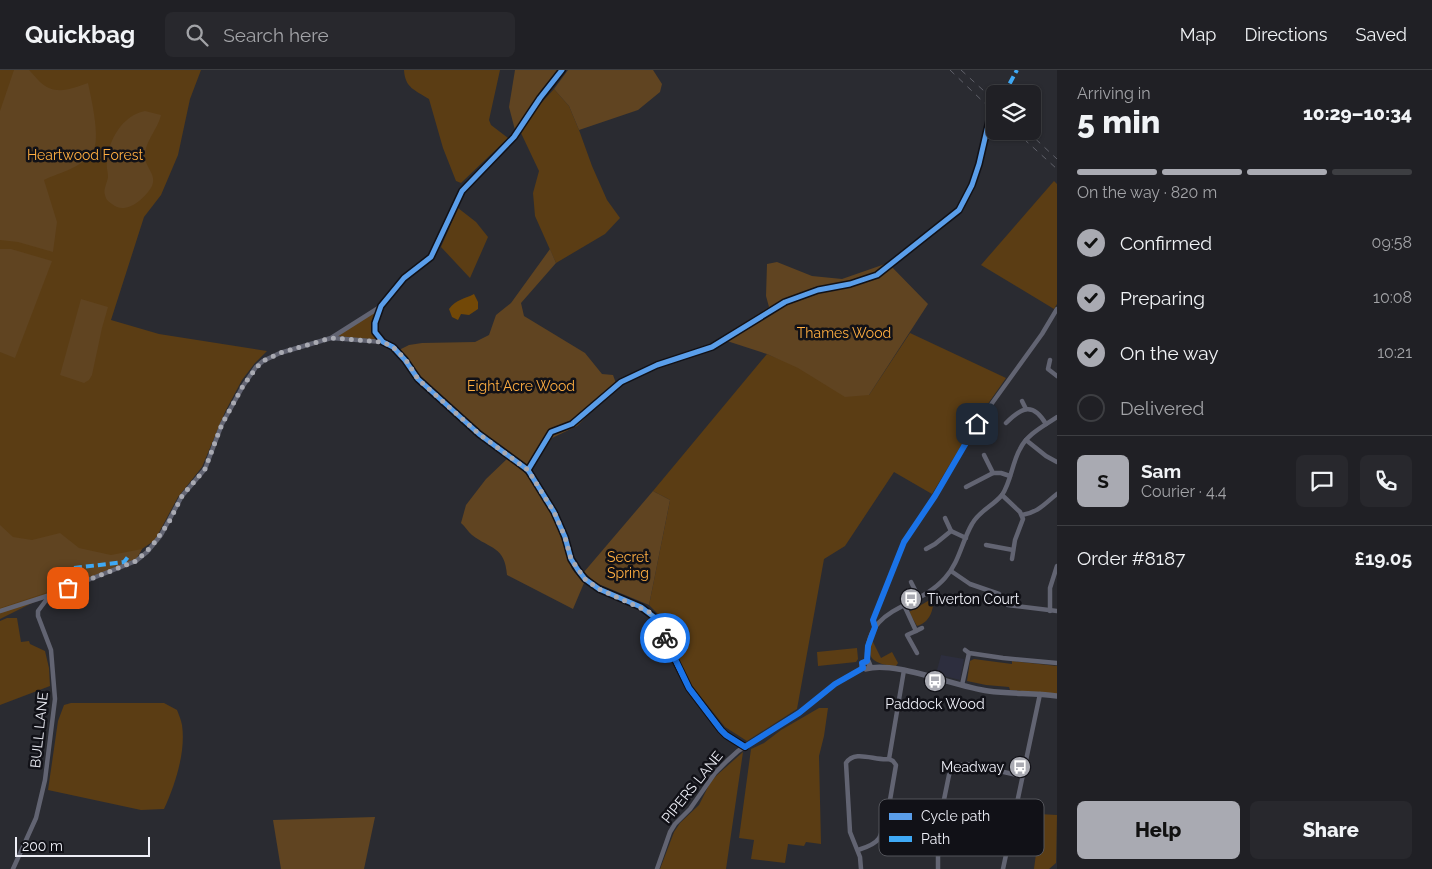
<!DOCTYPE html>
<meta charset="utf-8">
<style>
body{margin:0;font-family:Raleway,sans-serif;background:#28282d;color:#f1f3f6;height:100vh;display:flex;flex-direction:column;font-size:19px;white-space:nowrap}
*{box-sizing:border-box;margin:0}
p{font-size:16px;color:#a2a3a7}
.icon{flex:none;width:28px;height:28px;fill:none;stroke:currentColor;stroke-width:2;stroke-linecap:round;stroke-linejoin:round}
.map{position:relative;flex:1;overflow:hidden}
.sheet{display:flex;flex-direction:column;background:#202025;width:375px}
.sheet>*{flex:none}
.fabs{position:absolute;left:986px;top:15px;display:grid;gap:10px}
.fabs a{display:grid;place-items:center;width:55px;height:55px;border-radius:8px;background:#202025;box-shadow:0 1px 4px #0004,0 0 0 1px #3d3e42;font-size:25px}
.scale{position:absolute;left:15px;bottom:12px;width:135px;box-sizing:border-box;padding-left:5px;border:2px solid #eeeff7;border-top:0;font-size:14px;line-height:18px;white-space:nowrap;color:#eeeff7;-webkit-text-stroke:4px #111117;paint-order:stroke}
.pin{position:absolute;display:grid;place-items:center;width:42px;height:42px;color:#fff;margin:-21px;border-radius:10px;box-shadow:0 2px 8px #0006}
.courier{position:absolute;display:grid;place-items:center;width:50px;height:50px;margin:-25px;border:4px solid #1a73e8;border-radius:50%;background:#fff;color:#222;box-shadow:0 1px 6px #0007}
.summary em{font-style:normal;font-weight:800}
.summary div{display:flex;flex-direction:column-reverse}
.summary{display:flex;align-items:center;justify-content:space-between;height:85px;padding:0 20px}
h1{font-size:32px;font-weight:800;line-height:38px}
.bar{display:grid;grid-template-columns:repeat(4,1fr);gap:8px 5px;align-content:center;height:60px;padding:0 20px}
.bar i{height:6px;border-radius:4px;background:#3d3e42}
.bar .on{background:#a9aab2}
.bar p{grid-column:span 4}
.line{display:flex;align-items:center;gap:12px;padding:0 20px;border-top:1px solid #3d3e42}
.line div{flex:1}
.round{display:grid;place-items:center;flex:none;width:52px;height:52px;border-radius:8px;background:#28282d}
ol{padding:0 20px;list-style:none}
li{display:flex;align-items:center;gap:15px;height:55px}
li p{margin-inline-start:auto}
li .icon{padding:5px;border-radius:50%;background:#a9aab2;color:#111;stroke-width:4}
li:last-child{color:#a2a3a7}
li i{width:28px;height:28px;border:2px solid #3d3e42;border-radius:50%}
.cta{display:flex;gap:10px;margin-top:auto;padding:10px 20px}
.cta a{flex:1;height:58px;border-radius:8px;background:#a9aab2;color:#111;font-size:20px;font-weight:800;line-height:58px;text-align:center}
.cta a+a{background:#28282d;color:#f1f3f6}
header{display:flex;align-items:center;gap:30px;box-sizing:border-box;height:70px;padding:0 25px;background:#202025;border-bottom:1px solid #3d3e42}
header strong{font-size:24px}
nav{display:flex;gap:28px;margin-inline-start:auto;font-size:18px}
.search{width:350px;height:45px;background:#28282d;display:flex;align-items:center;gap:12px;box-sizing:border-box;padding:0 18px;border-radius:8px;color:#a2a3a7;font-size:19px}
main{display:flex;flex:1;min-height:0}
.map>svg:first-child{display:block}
.built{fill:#2d2e3e}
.green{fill:#5b3d14}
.forest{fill:#604421}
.water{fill:#724807}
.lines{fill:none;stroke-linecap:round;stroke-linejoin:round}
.minor{stroke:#626472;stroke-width:4.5}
.tertiary{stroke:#626472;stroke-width:5.5}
.rail{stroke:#60616a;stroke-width:1;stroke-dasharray:6 6;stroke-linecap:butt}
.quiet{stroke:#3fa9f5;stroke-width:4;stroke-dasharray:8 4;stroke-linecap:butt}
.cycleway-casing{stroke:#111117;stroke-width:8}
.cycleway{stroke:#5a9eea;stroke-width:5}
.done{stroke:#a9aab2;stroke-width:5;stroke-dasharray:0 9}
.route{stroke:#1a73e8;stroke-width:6}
.labels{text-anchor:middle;stroke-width:5;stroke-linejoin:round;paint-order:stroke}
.park-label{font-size:14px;fill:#ffae41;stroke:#111117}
.poi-label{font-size:14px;fill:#eeeff7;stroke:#111117;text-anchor:start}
.street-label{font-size:14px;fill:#eeeff7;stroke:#111117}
.key{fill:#111117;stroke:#53545a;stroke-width:1}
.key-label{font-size:14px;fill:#eeeff7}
</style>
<header>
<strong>Quickbag</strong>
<div class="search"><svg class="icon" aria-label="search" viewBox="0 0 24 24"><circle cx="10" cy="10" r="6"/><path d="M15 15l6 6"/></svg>Search here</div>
<nav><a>Map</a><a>Directions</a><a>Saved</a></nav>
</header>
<main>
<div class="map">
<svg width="1057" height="799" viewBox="0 0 1057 799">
<rect width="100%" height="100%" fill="#2a2b31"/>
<!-- built -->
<path class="built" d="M941 585 964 589 960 610 936 604Z"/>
<!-- green -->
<g class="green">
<path d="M0 0H201L190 29 178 85 161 125 144 147 111 250 159 264 267 281 255 293 242 310 225 342 202 397 178 427 155 470 142 479 135 491 66 516 0 549Z"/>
<path d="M404 0H500L489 50 491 55 508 68 461 113 456 111 443 78 429 29C415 20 405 18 404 0Z"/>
<path d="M554 19 569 36 579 60 592 96 607 130 620 148 605 164 556 193 535 146 533 123 539 101 521 63 535 40Z"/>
<path d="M1054 111 1057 114V234L1054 239 981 195Z"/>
<path d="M458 138 476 152 488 167 470 208 441 177Z"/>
<path d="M376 241 373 257 376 270 336 266Z"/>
<path d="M910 263 1006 308 976 351 932 424 894 402 845 476 824 489 797 639 747 671 725 657 692 616 658 544 649 535 670 430 653 421 767 284 869 325Z"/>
<path d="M933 528C934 540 930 552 917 556L909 542Z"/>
<path d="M7 548H17L21 572 29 571 30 574 45 581 49 598 50 616 0 635V551Z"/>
<path d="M872 570 881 588 892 582 898 593 896 596C880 595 863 591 872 570Z"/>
<path d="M857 578 858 589 856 592 818 596 817 582Z"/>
<path d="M974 589 1012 594V591L1057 596V624L1010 620 1009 617 986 615 967 611 970 591Z"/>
<path d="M71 633H164L177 640C179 645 181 650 182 655 186 682 175 715 164 739L141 740 48 720 58 651 64 635Z"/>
<path d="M819 638H828L824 666 819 686 821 774 806 772 804 776 788 774 785 793 751 789 754 770 739 768 751 679 764 673 781 660Z"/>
<path d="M743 682 726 799H660L674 762 680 753 699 735 710 713 717 705Z"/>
<path d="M1039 744 1057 745 1056 793 1049 799H1034L1037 776 1013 771V768L1037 773Z"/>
</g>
<!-- forest -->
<g class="forest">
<path d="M14 0H29C33 4 36 8 40 12 55 26 71 19 88 13 91 27 100 66 94 79 86 97 60 102 44 110L57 152 53 182 18 172 0 170V41Z"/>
<path d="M515 0H558L515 60 509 37Z"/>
<path d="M568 0H653L662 14 660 22 638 40 579 60 569 36 554 19Z"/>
<path d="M145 41 161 45C158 59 144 72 145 88 146 98 157 105 152 116 145 129 125 146 112 134 108 131 106 130 105 125 103 120 107 113 108 107 108 101 106 97 107 92 108 70 123 45 145 41Z"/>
<path d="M0 179H11L52 191 15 288 0 282Z"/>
<path d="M550 179 556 193 521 233 524 246 585 283 602 304 613 305 617 316 577 356 552 368 532 399 501 379 481 363 417 306 399 280 409 275 422 273 475 272 489 265 496 245 511 233Z"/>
<path d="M777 192 812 206 842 209 888 193 928 234 869 325 845 327 798 298 767 284 727 271 729 262 769 237 766 226 767 194Z"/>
<path d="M81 229 108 237 102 258 92 305 89 310 84 313 60 305Z"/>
<path d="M508 388 526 404 551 440 572 499 584 513 573 539 507 505C505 476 490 479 472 465 468 462 465 456 461 453L466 435 486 409Z"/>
<path d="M653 421 670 430 649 535 596 513 584 502Z"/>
<path d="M0 455 13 467 32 470 60 463 79 478 111 485 142 479 135 491 66 516 0 538Z"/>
<path d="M375 747 364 799H281L273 750Z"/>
</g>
<!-- water -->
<path class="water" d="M474 224 478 232V239L469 245 461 244 458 250 452 247 449 239C456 229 465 229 474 224Z"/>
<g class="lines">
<!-- minor -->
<g class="minor">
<path d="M562 0 540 28 514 67 462 121 431 187 404 208 381 236 375 253V262L383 272 393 277 405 290 418 309 479 364 528 400 554 442 565 467 571 489 578 500 585 509 599 519 641 537 654 547 689 618 721 660 726 665 745 677"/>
<path d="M332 268 383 272"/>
<path d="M1050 290 1048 299 1057 306"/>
<path d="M1022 331 1026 339"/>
<path d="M1006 353C1022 337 1033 332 1046 354"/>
<path d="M1026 370 1046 386 1057 392"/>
<path d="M984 385 993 403H1001L1010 406"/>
<path d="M966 417 993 403"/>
<path d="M1002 425 1020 442 1023 449 1015 470 1012 489"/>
<path d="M1022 445C1039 442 1044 434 1057 424"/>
<path d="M945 448 951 461 966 468"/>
<path d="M986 475 1013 480"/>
<path d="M926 479 935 474 951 461"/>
<path d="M951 501 970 514 999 524"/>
<path d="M911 512 919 528"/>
<path d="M904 535 916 561 922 558"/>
<path d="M1008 535 1057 541"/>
<path d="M0 541 50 525 136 491 147 482 161 465 182 426 205 399 222 354 243 316 256 297 263 291 280 283 331 268 380 237"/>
<path d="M1050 541V518L1057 496"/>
<path d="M875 557 873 550 904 472 935 426 977 354 1042 264 1057 239"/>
<path d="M916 561 907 565 917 583"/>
<path d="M965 580 969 583 1003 588 1057 593"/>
<path d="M867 591C865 534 916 541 945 508 959 493 962 471 972 454 979 441 993 436 1002 425 1011 412 1012 393 1020 379 1027 364 1044 356 1057 347"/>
<path d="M962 615 969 583"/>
<path d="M890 730 896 695 893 691 889 689 904 600"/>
<path d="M858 780C882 773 882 767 884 744"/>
<path d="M13 799 36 748 45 710 55 629 51 580 38 546V541L50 525"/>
<path d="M657 799 670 762 675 754 690 739 715 703 727 691 738 681 799 643 835 614 863 598"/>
<path d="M861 799 860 787 850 762 846 693C855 679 875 691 889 689"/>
<path d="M938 799V759L949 705C952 697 958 694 967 694L1022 706"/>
<path d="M1003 799 1040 624"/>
</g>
<!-- tertiary -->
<path class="tertiary" d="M870 596 868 591 863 593 862 597 866 599C893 590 956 617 988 621 1011 624 1034 623 1057 626"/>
<!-- rail -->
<g class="rail">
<path d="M950 0 995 43"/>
<path d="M961 0 995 31"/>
<path d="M1015 61 1057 99"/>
<path d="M1027 61 1057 89"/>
</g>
<!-- quiet -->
<g class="quiet">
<path d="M1004 24 1017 0"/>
<path d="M74 498 124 492 128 487"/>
</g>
<!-- cycleway casing -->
<g class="cycleway-casing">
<g id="cycleway">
<path d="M562 0 540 28 514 67 462 121 431 187 404 208 381 236 375 253V262L383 272 393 277 405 290 418 309 479 364 528 400 554 442 565 467 571 489 578 500 585 509 599 519 641 537 654 547 689 618 721 660 726 665 745 677"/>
<path d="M528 400 551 362 572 354 621 312 657 295 712 277 785 232 818 220 850 214 877 205 959 140 972 115 979 94 989 51"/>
</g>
</g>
<!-- cycleway -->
<use href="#cycleway" class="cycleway"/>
</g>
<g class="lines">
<!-- done -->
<path class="done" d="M68 518 136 491 152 476 169 452 182 426 205 399 222 354 243 316 256 298 263 291 280 283 331 268 383 272 393 277 406 290 418 309 479 364 528 400 554 442 565 467 571 489 585 509 599 519 649 542 654 547 665 568"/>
<!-- route -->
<path class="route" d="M665 568 689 618 721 660 726 665 745 677 799 643 835 614 863 598 862 593 867 591 868 576 875 557 873 550 904 472 935 426 977 354"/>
</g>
<!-- icons -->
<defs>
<g id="bus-disc" transform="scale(1.125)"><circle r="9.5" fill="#a9aab2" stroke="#111117"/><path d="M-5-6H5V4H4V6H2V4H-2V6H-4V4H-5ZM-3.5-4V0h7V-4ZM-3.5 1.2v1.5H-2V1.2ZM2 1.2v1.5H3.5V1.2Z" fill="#fff"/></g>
</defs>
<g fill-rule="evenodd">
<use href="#bus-disc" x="911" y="529"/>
<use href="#bus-disc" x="935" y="611"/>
<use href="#bus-disc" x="1020" y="697"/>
</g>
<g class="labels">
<!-- park labels -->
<g class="park-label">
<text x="85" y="90">Heartwood Forest</text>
<text x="844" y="268">Thames Wood</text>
<text x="521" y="321">Eight Acre Wood</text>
<text x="628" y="492">Secret<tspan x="628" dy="16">Spring</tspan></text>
</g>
<!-- poi labels -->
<g class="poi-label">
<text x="927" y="534">Tiverton Court</text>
<text x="935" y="639" text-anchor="middle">Paddock Wood</text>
<text x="1004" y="702" text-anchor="end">Meadway</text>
</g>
<!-- street labels -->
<g class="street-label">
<text transform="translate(39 660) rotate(-84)" y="5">BULL LANE</text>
<text transform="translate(692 717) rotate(-51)" y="5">PIPERS LANE</text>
</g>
</g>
<!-- legend -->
<rect x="879" y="729" width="165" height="57" rx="8" class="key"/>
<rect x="889" y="743" width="23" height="7" fill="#5a9eea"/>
<rect x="889" y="766" width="23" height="6" fill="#3fa9f5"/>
<g class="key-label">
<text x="921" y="751">Cycle path</text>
<text x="921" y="774">Path</text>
</g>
</svg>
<div class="fabs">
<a><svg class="icon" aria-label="layers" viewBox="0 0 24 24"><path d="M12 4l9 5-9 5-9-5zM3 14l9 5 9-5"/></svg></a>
</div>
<div class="scale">200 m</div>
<div class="pin" style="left:68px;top:518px;background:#ea580c"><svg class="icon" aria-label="bag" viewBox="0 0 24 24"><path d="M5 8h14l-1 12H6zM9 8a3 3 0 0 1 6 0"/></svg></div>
<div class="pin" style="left:977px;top:354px;background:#1f2937"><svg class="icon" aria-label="home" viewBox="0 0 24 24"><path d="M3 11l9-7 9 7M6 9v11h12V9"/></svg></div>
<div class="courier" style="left:665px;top:568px"><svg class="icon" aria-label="bike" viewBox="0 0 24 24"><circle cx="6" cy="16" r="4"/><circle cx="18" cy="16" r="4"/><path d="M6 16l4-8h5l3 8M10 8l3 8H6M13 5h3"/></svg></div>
</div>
<section class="sheet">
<div class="summary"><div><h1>5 min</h1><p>Arriving in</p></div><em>10:29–10:34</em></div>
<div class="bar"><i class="on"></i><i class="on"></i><i class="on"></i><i></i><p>On the way · 820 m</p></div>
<ol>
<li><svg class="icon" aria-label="check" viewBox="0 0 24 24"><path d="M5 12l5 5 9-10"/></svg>Confirmed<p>09:58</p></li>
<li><svg class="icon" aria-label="check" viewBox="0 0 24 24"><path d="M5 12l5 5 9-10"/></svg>Preparing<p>10:08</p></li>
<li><svg class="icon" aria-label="check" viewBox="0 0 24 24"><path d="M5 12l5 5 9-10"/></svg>On the way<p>10:21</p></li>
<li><i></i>Delivered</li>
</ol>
<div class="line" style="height:90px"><b class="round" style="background:#a9aab2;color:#111">S</b><div><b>Sam</b><p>Courier · 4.4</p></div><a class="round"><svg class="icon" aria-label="chat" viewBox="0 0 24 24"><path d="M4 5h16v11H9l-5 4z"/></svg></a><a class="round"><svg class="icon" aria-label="phone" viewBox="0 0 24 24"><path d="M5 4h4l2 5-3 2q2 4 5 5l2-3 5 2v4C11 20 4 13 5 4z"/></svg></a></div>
<div class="line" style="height:65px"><div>Order #8187</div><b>£19.05</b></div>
<div class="cta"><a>Help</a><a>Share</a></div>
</section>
</main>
